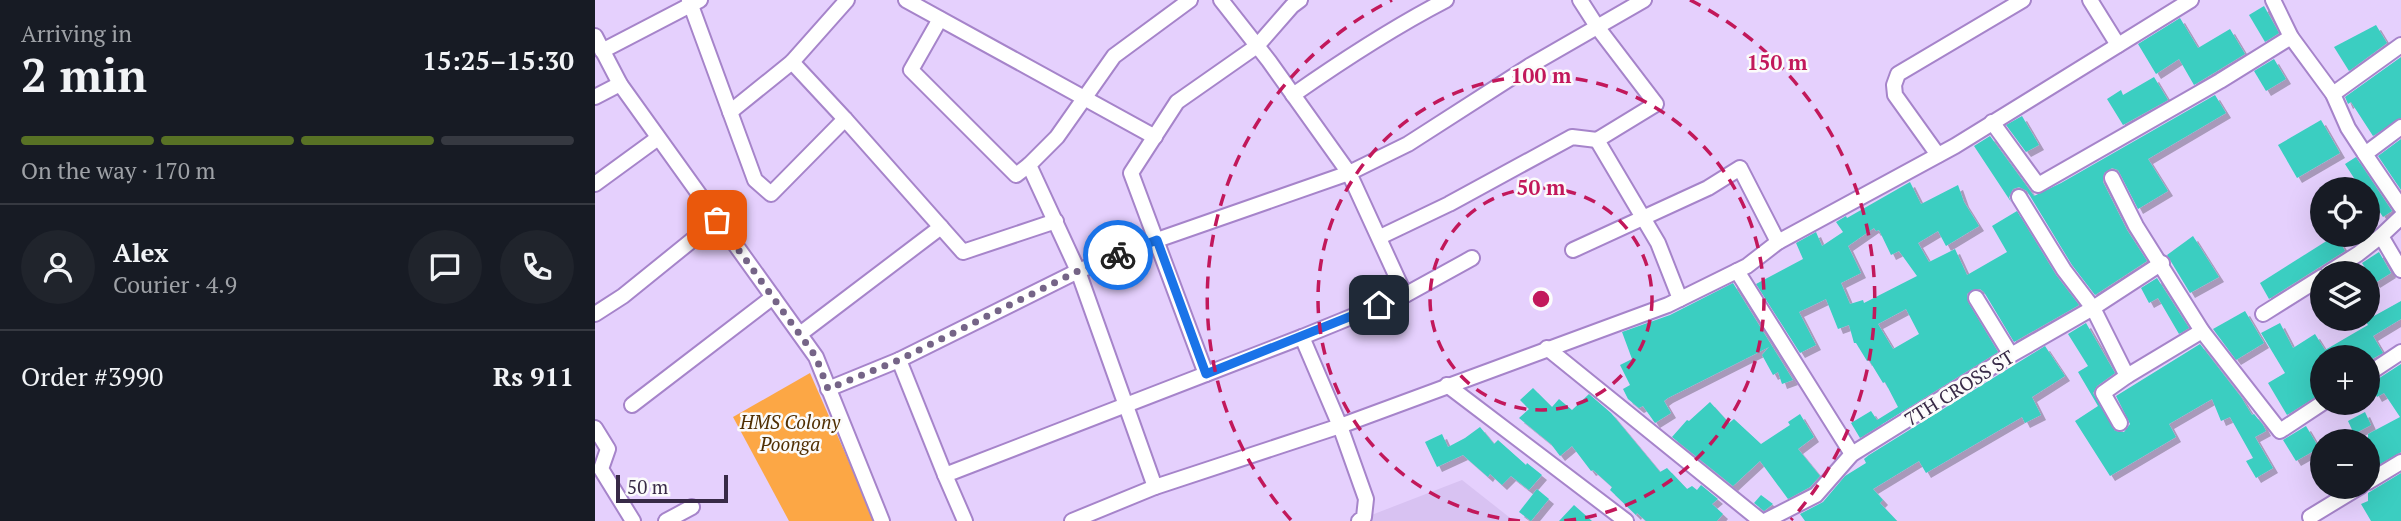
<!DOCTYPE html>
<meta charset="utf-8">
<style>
body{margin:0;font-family:"PT Serif",serif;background:#20242c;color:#f1f3f6;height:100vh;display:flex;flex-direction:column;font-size:26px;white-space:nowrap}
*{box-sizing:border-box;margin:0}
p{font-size:23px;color:#9ea1a6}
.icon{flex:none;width:38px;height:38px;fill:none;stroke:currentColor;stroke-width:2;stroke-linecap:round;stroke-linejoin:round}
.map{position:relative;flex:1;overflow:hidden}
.drawer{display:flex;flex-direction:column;background:#171b24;width:595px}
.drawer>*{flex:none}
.buttons{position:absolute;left:1715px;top:177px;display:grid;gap:14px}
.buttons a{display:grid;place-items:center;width:70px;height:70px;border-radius:50%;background:#171b24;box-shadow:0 7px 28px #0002;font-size:35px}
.scale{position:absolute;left:21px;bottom:18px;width:112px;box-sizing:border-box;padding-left:7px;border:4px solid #382a47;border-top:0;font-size:19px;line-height:24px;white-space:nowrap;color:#382a47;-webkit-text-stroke:5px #fbfbfb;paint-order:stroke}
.pin{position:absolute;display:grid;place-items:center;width:60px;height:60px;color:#fff;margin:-30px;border-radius:14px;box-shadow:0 4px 10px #0006}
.courier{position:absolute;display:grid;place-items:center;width:70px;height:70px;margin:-35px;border:5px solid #1a73e8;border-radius:50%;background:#fff;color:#222;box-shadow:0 2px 9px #0007}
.overview em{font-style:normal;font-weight:700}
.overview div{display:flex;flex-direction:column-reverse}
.overview{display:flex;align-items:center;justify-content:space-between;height:119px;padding:0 21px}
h1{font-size:46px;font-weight:700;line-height:52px}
.bar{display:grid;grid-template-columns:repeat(4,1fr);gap:10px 7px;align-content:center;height:84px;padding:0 21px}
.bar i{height:9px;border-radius:5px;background:#363941}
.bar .on{background:#587225}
.bar p{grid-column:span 4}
.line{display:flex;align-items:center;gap:18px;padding:0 21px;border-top:2px solid #363941}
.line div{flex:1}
.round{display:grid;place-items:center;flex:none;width:74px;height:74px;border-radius:37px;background:#20242c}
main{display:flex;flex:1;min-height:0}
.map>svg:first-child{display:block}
.built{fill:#d8c2f2}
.green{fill:#fca745}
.building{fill:#3acec1;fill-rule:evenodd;filter:url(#shadow)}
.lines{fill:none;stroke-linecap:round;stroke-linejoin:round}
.minor-casing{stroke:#a684ca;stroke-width:18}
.minor{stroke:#fff;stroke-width:14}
.done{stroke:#756487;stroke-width:7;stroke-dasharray:0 12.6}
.route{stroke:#1a73e8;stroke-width:9}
.ring{fill:none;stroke:#c2185b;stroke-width:3.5;stroke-dasharray:12 9}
.labels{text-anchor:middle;stroke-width:5;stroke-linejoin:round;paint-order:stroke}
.street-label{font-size:19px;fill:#382a47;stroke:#fbfbfb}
.park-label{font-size:19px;font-style:italic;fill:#502e02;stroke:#fbfbfb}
.centre{fill:#c2185b;stroke:#fbfbfb;stroke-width:3.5}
.ring-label{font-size:21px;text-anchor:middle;font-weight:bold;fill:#c2185b;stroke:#fbfbfb;stroke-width:5;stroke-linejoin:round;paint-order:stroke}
</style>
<main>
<section class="drawer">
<div class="overview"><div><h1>2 min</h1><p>Arriving in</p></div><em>15:25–15:30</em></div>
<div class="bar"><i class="on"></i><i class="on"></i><i class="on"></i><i></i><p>On the way · 170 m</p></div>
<div class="line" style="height:126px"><a class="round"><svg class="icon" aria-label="person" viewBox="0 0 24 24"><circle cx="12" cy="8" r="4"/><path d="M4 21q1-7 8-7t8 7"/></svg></a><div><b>Alex</b><p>Courier · 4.9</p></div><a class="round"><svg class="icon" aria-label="chat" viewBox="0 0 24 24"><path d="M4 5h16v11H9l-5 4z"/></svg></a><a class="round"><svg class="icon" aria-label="phone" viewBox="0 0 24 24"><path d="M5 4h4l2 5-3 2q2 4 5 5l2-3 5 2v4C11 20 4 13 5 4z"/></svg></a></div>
<div class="line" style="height:91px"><div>Order #3990</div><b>Rs 911</b></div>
</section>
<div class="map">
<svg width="1806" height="521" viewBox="0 0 1806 521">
<defs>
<filter id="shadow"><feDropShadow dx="5" dy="5" stdDeviation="0" flood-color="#0004"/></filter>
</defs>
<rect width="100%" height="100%" fill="#e5d0fd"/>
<!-- built -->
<path class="built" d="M867 480 919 521H761Z"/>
<!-- green -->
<path class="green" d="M215 373 280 521H194L138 417Z"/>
<!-- building -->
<g class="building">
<path d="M1669 6 1684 33 1670 42 1654 15Z"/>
<path d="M1585 18 1603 48 1635 29 1650 54 1599 85 1584 59 1561 74 1543 44Z"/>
<path d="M1781 25 1792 43 1754 71 1739 47Z"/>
<path d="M1806 57V118L1778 136 1756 102 1753 104 1750 97Z"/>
<path d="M1679 59 1691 79 1671 91 1659 71Z"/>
<path d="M1559 77 1573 100 1528 125 1512 99 1526 90 1528 95Z"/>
<path d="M1620 95 1631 113 1553 159 1573 191 1543 209 1523 170 1517 168 1509 173 1508 182 1532 230 1552 261 1500 295 1477 265 1432 191 1424 187 1418 189 1414 197 1416 202 1379 146 1395 136 1439 196 1466 183Z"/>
<path d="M1427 116 1444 145 1431 152 1411 125Z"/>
<path d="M1726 120 1745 153 1702 178 1683 145Z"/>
<path d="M1806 139V190L1783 156Z"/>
<path d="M1761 157 1797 211 1788 217 1773 194V189H1766L1750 164Z"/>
<path d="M1315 182 1326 204 1363 185 1369 202 1384 226 1351 246 1343 231 1323 243 1334 262 1360 249 1372 275 1412 252 1397 226 1422 211 1461 275 1484 305 1419 342 1389 292 1385 289 1377 290 1372 294 1373 302 1403 352 1265 438 1256 423 1276 411 1282 420 1303 407 1290 382 1288 383 1274 360 1272 361 1261 343H1259L1254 325 1243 329 1231 299 1204 312 1221 345 1205 353 1161 284 1208 259 1201 243 1221 232 1227 246 1248 232 1241 222 1251 216 1252 218ZM1279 228 1281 231 1284 230 1296 255 1304 251 1322 276 1269 303 1268 300 1255 304 1246 283 1266 273 1253 246ZM1311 309 1324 334 1298 349 1283 324Z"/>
<path d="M1741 235 1750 251 1674 299 1665 283Z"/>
<path d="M1598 236 1624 277 1595 293 1572 255Z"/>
<path d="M1784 252 1796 273 1780 283 1767 263Z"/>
<path d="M1562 278 1594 328 1584 334 1563 298 1554 303 1546 288Z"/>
<path d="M1138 283 1198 380 1187 384 1183 372 1178 375 1167 355 1174 347 1073 398 1069 401 1076 413 1060 423 1048 406 1044 408 1033 399 1028 389 1035 385 1025 365 1037 359 1027 332 1075 315Z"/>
<path d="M1806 301V319L1778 336 1788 353 1777 359 1776 357H1727V393L1692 415 1673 383 1690 373 1666 333 1685 323 1698 348 1720 334 1730 350 1773 325 1770 321Z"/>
<path d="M1650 311 1669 343 1641 360 1618 329Z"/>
<path d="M1491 323 1520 373 1502 386 1498 393 1520 431 1529 432 1535 424 1521 396 1605 344 1646 397 1657 415 1659 414 1668 425 1671 431 1660 437 1678 468 1661 478 1651 461 1658 458 1635 417 1626 421 1617 399 1574 424 1581 437 1515 476 1480 421 1503 406 1483 372 1493 366 1473 334Z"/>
<path d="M1450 346 1470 376 1437 397 1446 415 1430 423 1427 417 1331 473 1324 461 1278 489 1288 500 1285 503 1302 521H1210L1205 514 1228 502 1250 476 1271 463 1269 459 1274 455Z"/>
<path d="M1806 364V452L1773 471V434L1805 417 1789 393 1782 397 1775 384Z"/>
<path d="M938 388 957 407 964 399 977 410 994 394 1016 413 1065 472 1072 468 1092 489 1097 486 1102 490 1106 485 1123 499 1117 504 1128 514 1122 521H1051L1042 513 1041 515 1015 490 1017 487 998 470 996 471 977 446 965 456 956 444 924 418 934 409 925 400Z"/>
<path d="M1115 402 1134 423 1139 419 1166 444 1195 425 1193 422 1205 414 1219 437 1203 449 1225 476 1215 487 1193 499 1165 461 1138 486 1077 437 1092 420 1094 421Z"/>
<path d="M1770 412 1776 425 1759 434 1753 421Z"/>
<path d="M1711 426 1724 448 1701 461 1688 440Z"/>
<path d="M885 427 899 444 903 440 931 465 932 463 947 475 934 490 916 476 907 485 895 474 893 477 868 455 842 467 830 442 847 434 853 447 870 438Z"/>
<path d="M1806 473V521H1776L1766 504 1773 501V493Z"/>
<path d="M942 489 954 499 936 521 924 512Z"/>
<path d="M1166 495 1178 504 1169 511 1159 503Z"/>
<path d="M979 505 997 521H964Z"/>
</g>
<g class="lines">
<!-- minor casing -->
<g class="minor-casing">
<g id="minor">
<path d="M94 0 160 180 176 194 250 119 368 252 461 221"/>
<path d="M311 0 560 137"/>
<path d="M626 0 674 61 754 173 813 144 936 65 1049 0"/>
<path d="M985 0 1003 28 1061 104 1002 140 1063 243 1085 299"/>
<path d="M1495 0 1523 45"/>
<path d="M1678 0 1696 37 1738 94 1753 128 1770 154"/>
<path d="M345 19 316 70 421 175 434 165"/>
<path d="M0 36 25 84 221 357 287 521"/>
<path d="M7 51 105 0"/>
<path d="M197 62 250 119"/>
<path d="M1738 94 1806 45"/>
<path d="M698 95C748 60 797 28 851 0"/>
<path d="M0 97 25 84"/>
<path d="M135 112 197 62 252 0"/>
<path d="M1397 122 1443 185 1625 81 1696 37"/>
<path d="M1806 127 1770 154 1806 207"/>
<path d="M1343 155 1300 95 1299 85 1303 74 1428 0"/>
<path d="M1517 178 1541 226 1607 331 1685 431 1729 402"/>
<path d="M0 184 63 138"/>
<path d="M1424 197 1469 270 1498 308 1532 376"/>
<path d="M1806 217 1786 236 1806 270"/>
<path d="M785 237 854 204 977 137 1002 140"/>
<path d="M978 250 1113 188 1145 168 1183 242"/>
<path d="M1142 271 1257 454"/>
<path d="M1733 273 1763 254 1786 236"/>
<path d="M810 295 877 258"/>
<path d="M1381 298 1416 355"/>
<path d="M0 314 28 296 122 220"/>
<path d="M1668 314 1727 277"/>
<path d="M205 334 346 227"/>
<path d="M952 348 1166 521"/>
<path d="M304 360 350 475"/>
<path d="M611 374 536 173 582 102 662 46 697 6 705 0"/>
<path d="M1773 374 1806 352"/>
<path d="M852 385 1031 521"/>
<path d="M233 389 304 360 483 271 562 240 754 173 810 295 707 337 745 426 771 499 769 517 764 521"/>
<path d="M37 405 178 297"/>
<path d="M1525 423 1508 393 1532 376 1607 331"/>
<path d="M0 428 13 449 6 469 38 521"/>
<path d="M1773 482 1806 462"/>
<path d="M560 487 483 271 434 165 462 137 519 56 595 0"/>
<path d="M1715 517 1766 486"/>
<path d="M71 521 97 507"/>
<path d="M370 521 350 475 707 337"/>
<path d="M477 521 560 487 745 426 1073 305 1152 266 1183 242 1360 146 1596 0"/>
<path d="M1170 521 1221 495 1257 454 1416 355 1498 308 1567 263"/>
</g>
</g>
<!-- minor -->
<use href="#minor" class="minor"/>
</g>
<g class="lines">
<!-- done -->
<path class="done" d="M122 220 221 357 233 389 304 360 483 271 523 255"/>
<!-- route -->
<path class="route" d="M523 255 562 240 611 374 784 305"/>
</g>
<!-- distance rings -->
<g class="ring">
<circle cx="946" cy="299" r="111"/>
<path d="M925 521A223 223 0 1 1 967 521"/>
<path d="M696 520A334 334 0 0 1 797 0M1095 0A334 334 0 0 1 1196 520"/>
</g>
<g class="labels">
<!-- street labels -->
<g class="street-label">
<text transform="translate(1364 388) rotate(-32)" y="7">7TH CROSS ST</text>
</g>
<!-- park labels -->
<g class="park-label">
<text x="195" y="429">HMS Colony<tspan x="195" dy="22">Poonga</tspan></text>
</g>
</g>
<circle cx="946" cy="299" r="10" class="centre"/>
<g class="ring-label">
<text x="1182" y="70">150 m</text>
<text x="946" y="83">100 m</text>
<text x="946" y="195">50 m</text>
</g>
</svg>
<div class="buttons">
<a><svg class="icon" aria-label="locate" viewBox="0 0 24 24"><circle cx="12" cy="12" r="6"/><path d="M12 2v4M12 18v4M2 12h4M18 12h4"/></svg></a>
<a><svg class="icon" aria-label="layers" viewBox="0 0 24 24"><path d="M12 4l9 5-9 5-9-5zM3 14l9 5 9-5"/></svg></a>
<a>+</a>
<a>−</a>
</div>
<div class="scale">50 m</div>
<div class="pin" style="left:122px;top:220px;background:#ea580c"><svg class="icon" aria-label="bag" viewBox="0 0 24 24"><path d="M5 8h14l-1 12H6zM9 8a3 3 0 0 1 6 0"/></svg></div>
<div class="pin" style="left:784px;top:305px;background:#1f2937"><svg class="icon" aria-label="home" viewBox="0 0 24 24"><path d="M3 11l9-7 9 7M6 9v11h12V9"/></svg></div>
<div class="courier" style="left:523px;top:255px"><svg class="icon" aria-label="bike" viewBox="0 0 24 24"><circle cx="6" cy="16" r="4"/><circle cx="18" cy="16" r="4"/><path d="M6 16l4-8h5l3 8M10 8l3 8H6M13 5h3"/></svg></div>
</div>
</main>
